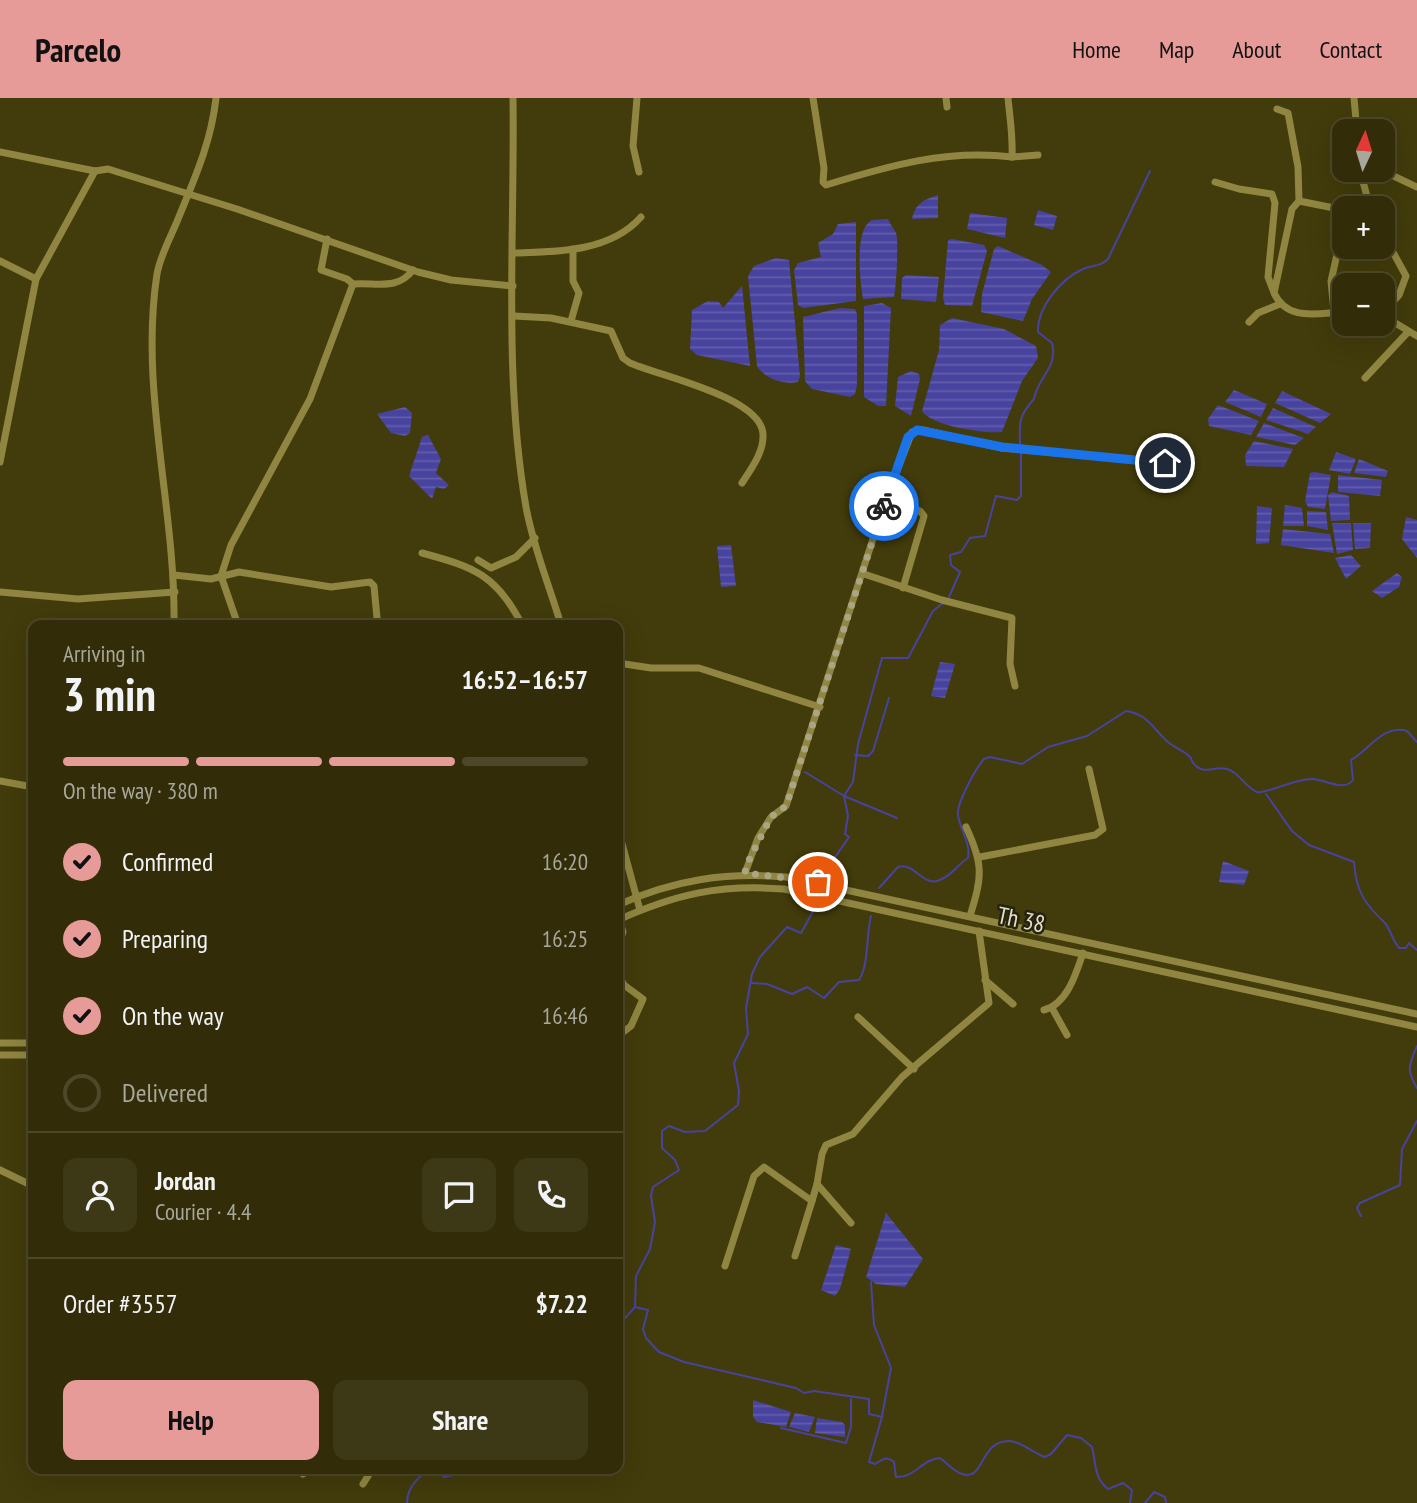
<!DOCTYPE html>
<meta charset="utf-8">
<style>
body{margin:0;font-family:"PT Sans Narrow",sans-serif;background:#3d3816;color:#f1f3f6;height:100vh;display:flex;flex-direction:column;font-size:26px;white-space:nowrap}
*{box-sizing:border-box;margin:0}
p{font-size:23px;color:#a8a79c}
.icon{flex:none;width:38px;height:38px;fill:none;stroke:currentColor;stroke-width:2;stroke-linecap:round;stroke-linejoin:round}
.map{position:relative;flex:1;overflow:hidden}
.drawer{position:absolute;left:28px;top:522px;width:595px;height:854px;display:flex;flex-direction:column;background:#322c08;border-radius:14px;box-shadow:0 7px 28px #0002,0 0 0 2px #4d4829}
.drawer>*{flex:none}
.needle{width:46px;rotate:4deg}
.controls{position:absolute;left:1332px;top:21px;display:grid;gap:14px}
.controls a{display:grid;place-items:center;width:63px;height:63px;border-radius:14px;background:#322c08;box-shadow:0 7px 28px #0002,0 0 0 2px #4d4829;font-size:35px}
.pin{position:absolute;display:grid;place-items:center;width:60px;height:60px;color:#fff;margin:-30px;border:4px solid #fff;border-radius:50%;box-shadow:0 2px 7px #0007}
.courier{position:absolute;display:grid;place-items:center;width:70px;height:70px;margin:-35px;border:5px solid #1a73e8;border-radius:50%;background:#fff;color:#222;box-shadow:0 2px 9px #0007}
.head em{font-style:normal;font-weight:800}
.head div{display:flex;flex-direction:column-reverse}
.head{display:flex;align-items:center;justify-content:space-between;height:119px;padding:0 35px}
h1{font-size:46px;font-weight:800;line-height:52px}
.bar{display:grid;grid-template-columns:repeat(4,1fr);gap:10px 7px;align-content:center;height:84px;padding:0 35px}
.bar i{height:9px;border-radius:5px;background:#4d4829}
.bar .active{background:#e69b98}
.bar p{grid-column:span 4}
.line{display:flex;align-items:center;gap:18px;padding:0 35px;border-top:2px solid #4d4829}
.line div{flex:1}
.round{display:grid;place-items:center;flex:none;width:74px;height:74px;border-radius:14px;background:#3d3816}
ol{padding:0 35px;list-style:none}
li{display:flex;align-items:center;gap:21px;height:77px}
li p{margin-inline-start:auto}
li .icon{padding:7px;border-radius:50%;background:#e69b98;color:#111;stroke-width:4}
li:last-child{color:#a8a79c}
li i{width:38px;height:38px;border:4px solid #4d4829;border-radius:50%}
.cta{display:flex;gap:14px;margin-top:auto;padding:14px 35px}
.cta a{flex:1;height:80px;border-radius:14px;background:#e69b98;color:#111;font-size:28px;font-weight:800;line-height:80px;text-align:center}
.cta a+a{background:#3d3816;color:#f1f3f6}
header{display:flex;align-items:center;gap:42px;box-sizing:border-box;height:98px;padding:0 35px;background:#e69b98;color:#111}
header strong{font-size:33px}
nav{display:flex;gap:38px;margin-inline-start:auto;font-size:24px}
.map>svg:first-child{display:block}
.water{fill:url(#water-rules)}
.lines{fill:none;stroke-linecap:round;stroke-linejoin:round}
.stream{stroke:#48439e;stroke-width:2}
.minor{stroke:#908641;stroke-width:7}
.done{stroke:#aaa685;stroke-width:7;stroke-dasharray:0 12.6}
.route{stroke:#1a73e8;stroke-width:9}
.labels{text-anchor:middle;stroke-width:5;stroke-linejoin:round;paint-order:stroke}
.street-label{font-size:24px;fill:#e2dfc6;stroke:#25220f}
</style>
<header>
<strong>Parcelo</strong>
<nav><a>Home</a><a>Map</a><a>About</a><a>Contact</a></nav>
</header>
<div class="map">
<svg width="1417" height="1405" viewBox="0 0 1417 1405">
<defs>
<pattern id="water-rules" width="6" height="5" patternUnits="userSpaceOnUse" patternTransform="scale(1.75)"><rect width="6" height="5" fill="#48439e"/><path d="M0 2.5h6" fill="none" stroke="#625eaa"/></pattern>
</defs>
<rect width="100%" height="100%" fill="#423b0b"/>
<!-- water -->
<g class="water">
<path d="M938 97V120L912 121C915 106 923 102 938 97Z"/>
<path d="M1038 112 1057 118 1053 132 1034 127Z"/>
<path d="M970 115 1007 120 1005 140 967 131Z"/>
<path d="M888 121C890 126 894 131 896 135 899 142 896 194 894 199L863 201C860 183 854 131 872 122Z"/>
<path d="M856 124V203L803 210 798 207 794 172 798 165 821 159 818 145 833 136 838 126Z"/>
<path d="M952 141 984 147 987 153 972 208 945 207 943 200 948 142Z"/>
<path d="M998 148 1042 167 1051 174 1032 201 1023 223 981 214 982 196 994 151Z"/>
<path d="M776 160 789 162 800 278 798 284C784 287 765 281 757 268L748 178 754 168Z"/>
<path d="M906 177 939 179 936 204 901 201 902 180Z"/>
<path d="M742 188 750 268 697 257 690 251 692 212 708 203 719 204 723 210Z"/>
<path d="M882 205 891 210 886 308H878L864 299V208Z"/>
<path d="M840 210 855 211 857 216V287L855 296 850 299 812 291 805 283 803 219Z"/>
<path d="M952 220 1004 231 1036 248 1038 260 1022 283 1002 334C984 336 932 328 922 313L939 252 940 227Z"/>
<path d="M911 273 919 276 920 281 911 318 895 308 898 279Z"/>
<path d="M1234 292 1267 306 1261 319 1225 304Z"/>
<path d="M1282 293 1331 316 1320 325 1275 305Z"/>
<path d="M1218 307 1259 323 1251 337 1209 328 1208 321Z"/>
<path d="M405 309 412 315 410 335 405 338 391 335 377 316Z"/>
<path d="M1273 310 1316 329 1308 336 1266 322Z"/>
<path d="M1264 325 1304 340 1295 347 1256 339Z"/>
<path d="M428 337 441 361 436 375 449 387 444 391 436 389 432 401 409 378 422 339Z"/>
<path d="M1254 343 1293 351 1284 369 1246 368 1245 357Z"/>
<path d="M1336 354 1356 361 1350 376 1329 372Z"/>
<path d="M1359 361 1388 373 1386 379 1354 375Z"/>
<path d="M1314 374 1331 377 1325 411 1308 409 1305 403 1310 375Z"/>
<path d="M1338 377 1382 382 1380 398 1338 394Z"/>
<path d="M1332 394 1349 398 1350 422 1331 423 1328 397Z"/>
<path d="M1285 407 1302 410 1304 428H1283Z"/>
<path d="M1257 408 1272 410 1269 445 1256 446Z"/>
<path d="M1307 413 1326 414 1328 432 1307 428Z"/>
<path d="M1406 419 1417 422V460L1402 441Z"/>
<path d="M1332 425H1351L1353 452 1337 456Z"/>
<path d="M1353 425H1371L1370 450 1355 451Z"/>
<path d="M1283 431 1330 436 1334 455 1281 447Z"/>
<path d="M731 447 736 488 721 489 717 448Z"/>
<path d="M1351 457 1361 468 1346 481 1335 460Z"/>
<path d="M1397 475 1402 479 1399 489 1382 500 1372 493Z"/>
<path d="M940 564 955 566 945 600 931 598Z"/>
<path d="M1223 763 1249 773 1244 787 1219 784Z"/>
<path d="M886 1115 923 1161 905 1189 876 1186 866 1179Z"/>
<path d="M836 1147 851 1151 840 1191 835 1198 821 1192Z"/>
<path d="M753 1302 791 1314 786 1329 757 1324 753 1319Z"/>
<path d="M795 1315 815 1319 809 1334 789 1329Z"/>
<path d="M817 1320 842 1324 845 1327V1339L815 1335Z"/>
</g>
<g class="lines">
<!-- stream -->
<g class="stream">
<path d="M1020 350C1020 325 1017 320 1034 301 1038 278 1058 271 1052 245L1038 234C1037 209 1061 181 1083 171 1093 167 1100 169 1108 161L1150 73"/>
<path d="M949 499 960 474 951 467 950 457 961 454 970 440 985 438 996 398 1017 402 1021 398V356"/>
<path d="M855 657 868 658 873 653 889 600"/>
<path d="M805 674 844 698 897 720"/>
<path d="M1266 696 1292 733 1309 747 1354 764C1356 795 1366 807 1385 825 1390 831 1393 843 1399 850H1406L1409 845 1417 852"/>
<path d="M822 778 849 739 845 736 848 718 844 698 853 684 858 646 882 560H908L933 513 943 505"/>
<path d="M879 790 898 769C914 764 922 787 937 783 951 779 957 767 968 760 971 746 960 731 958 717 956 706 976 670 984 661L990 659 1022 666 1048 649 1087 638 1126 613C1148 616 1154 632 1168 644 1175 650 1185 653 1190 659 1194 665 1191 664 1196 668 1206 677 1216 667 1227 671 1239 674 1245 689 1257 694 1264 697 1296 680 1313 681 1326 682 1344 694 1353 682L1351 662C1369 652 1383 626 1407 633L1417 644"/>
<path d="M752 885 767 886 792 896 807 889 824 900 839 884 859 882C869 867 866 838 871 818"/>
<path d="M1417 948C1409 967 1406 972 1417 990"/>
<path d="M1361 1118 1357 1110 1360 1105 1400 1087 1402 1051 1417 1023"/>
<path d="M871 1184 874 1227 891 1270 882 1318"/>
<path d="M635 1209 648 1212 643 1231 646 1240 659 1254 684 1264 796 1290 804 1295 814 1293 869 1301V1316L882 1319 869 1364 875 1366C883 1362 885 1357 894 1364L896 1379C915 1380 922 1361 940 1360 947 1365 953 1373 962 1376 985 1384 979 1342 1010 1343 1022 1344 1033 1355 1045 1359L1051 1356 1067 1337 1081 1340 1092 1349C1096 1365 1094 1380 1108 1391L1123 1385 1132 1392 1130 1405"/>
<path d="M618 1228 635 1209 636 1178 650 1151 655 1124 651 1098 653 1089 679 1072 675 1062 662 1050V1033L669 1028 685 1034 705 1033 738 1007 739 993 734 965 748 936 746 910 752 876 760 859 787 829 801 835 817 806"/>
<path d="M781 1330 846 1345 851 1329V1301"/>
<path d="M407 1405C407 1389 422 1371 438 1372L444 1379 453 1377 460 1370"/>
<path d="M1145 1405 1154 1394 1165 1399 1166 1405"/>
</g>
<!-- minor -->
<g class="minor">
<path d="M513 0C515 134 503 277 526 409 533 449 550 489 561 527"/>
<path d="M637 0 633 48 639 74"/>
<path d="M813 0 824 70 823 84 826 87C888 68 946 51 1012 59 1013 38 1010 21 1008 0"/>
<path d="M946 0 947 9"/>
<path d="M1354 0 1357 33"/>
<path d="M1277 11 1288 15 1298 69 1299 103 1292 111 1274 195C1288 224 1317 215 1344 214"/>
<path d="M0 54 95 73"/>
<path d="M1012 59 1038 57"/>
<path d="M1360 72 1370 110"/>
<path d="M1381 72 1417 89"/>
<path d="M1215 84 1239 91 1272 96 1275 105 1268 179 1273 192"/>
<path d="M1299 103 1344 112"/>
<path d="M1382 134 1406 178 1399 197 1382 215"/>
<path d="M514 155C557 154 610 154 641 119"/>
<path d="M0 163 36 181"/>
<path d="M353 186C376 184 397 193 413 172"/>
<path d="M1334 214 1331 183 1338 152"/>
<path d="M1382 217 1417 238"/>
<path d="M514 218 551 220 611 233 623 260 630 265C660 278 761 299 763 336 764 354 751 371 742 385"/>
<path d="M571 223 579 195 573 183V151"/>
<path d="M1249 224 1258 215 1280 206"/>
<path d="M1365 280 1408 234"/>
<path d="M0 364 36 181 95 73 108 71 237 111 418 174 451 182 513 188"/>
<path d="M886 401 920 413 924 418 903 490"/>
<path d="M422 455C474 469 497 477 522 527"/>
<path d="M478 462 491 470 516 459 535 440"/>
<path d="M864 476 942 502 1012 520 1010 566 1015 588"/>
<path d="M174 477 211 481 239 474 331 489 370 484 374 488 377 520"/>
<path d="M0 494 78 501 175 494"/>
<path d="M174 527C176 411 139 292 157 176 160 159 169 142 176 126 193 84 211 46 216 0"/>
<path d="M238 527 221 478 231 447 310 301 353 186 347 181 321 172 327 141"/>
<path d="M618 565 651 570H699L820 609"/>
<path d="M0 683 33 689"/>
<path d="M966 729C984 767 982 779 970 818"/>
<path d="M618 731 640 812"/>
<path d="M980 759 1095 737 1103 731 1089 671"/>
<path d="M745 775 758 740 771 719 786 708 886 401 912 334 923 332 1002 350 1191 367"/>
<path d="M618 807C673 782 725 774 786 779L1417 916"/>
<path d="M618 822C676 796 720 786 784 791L1417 929"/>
<path d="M618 847 623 834 619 821"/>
<path d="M618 876 624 887 643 901 631 928 618 938"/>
<path d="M985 882 1013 906"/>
<path d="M1052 910 1067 937"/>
<path d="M1044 912C1067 906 1076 876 1083 855"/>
<path d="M858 919 914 971"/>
<path d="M0 945H33"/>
<path d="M0 957H33"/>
<path d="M0 1072 33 1088"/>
<path d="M851 1125 817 1086 822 1056 826 1047 853 1036 902 979 989 905 979 833"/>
<path d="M795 1158 812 1103"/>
<path d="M725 1168 754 1078 764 1069 812 1103 817 1086"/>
<path d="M303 1376 314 1370"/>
<path d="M363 1386 373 1370"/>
</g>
</g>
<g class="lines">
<!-- done -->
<path class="done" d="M818 784 745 775 746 768 771 719 786 708 884 408"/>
<!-- route -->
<path class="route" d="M884 408 908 339 917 332 1002 349 1165 365"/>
</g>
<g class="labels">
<!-- street labels -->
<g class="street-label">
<text transform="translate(1021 822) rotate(12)" y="8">Th 38</text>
</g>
</g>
</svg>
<div class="controls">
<a><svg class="needle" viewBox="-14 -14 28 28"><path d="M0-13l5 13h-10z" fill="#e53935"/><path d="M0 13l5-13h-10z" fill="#a8a79c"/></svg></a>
<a>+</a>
<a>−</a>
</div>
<div class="pin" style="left:818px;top:784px;background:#ea580c"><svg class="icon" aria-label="bag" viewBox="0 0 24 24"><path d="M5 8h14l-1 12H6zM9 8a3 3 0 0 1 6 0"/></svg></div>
<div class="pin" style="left:1165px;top:365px;background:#1f2937"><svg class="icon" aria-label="home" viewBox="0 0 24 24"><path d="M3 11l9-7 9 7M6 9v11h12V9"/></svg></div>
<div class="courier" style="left:884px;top:408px"><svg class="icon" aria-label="bike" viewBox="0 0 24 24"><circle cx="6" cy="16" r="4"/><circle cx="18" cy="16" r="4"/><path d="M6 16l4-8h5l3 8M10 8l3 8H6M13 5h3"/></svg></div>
<section class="drawer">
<div class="head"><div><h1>3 min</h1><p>Arriving in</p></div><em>16:52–16:57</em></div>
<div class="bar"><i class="active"></i><i class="active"></i><i class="active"></i><i></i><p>On the way · 380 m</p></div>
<ol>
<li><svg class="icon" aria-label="check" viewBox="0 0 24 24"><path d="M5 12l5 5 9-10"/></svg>Confirmed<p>16:20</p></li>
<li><svg class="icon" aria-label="check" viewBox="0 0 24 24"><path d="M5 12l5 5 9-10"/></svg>Preparing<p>16:25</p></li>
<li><svg class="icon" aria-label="check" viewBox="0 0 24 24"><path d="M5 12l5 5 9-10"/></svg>On the way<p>16:46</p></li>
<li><i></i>Delivered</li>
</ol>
<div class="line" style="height:126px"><a class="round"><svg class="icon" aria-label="person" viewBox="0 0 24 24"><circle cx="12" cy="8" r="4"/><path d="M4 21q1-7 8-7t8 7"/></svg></a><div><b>Jordan</b><p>Courier · 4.4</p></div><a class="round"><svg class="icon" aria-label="chat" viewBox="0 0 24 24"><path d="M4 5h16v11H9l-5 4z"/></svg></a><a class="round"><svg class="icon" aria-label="phone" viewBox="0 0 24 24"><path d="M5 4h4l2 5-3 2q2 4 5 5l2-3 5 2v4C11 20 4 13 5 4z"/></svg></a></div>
<div class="line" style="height:91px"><div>Order #3557</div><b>$7.22</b></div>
<div class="cta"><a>Help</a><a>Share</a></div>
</section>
</div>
